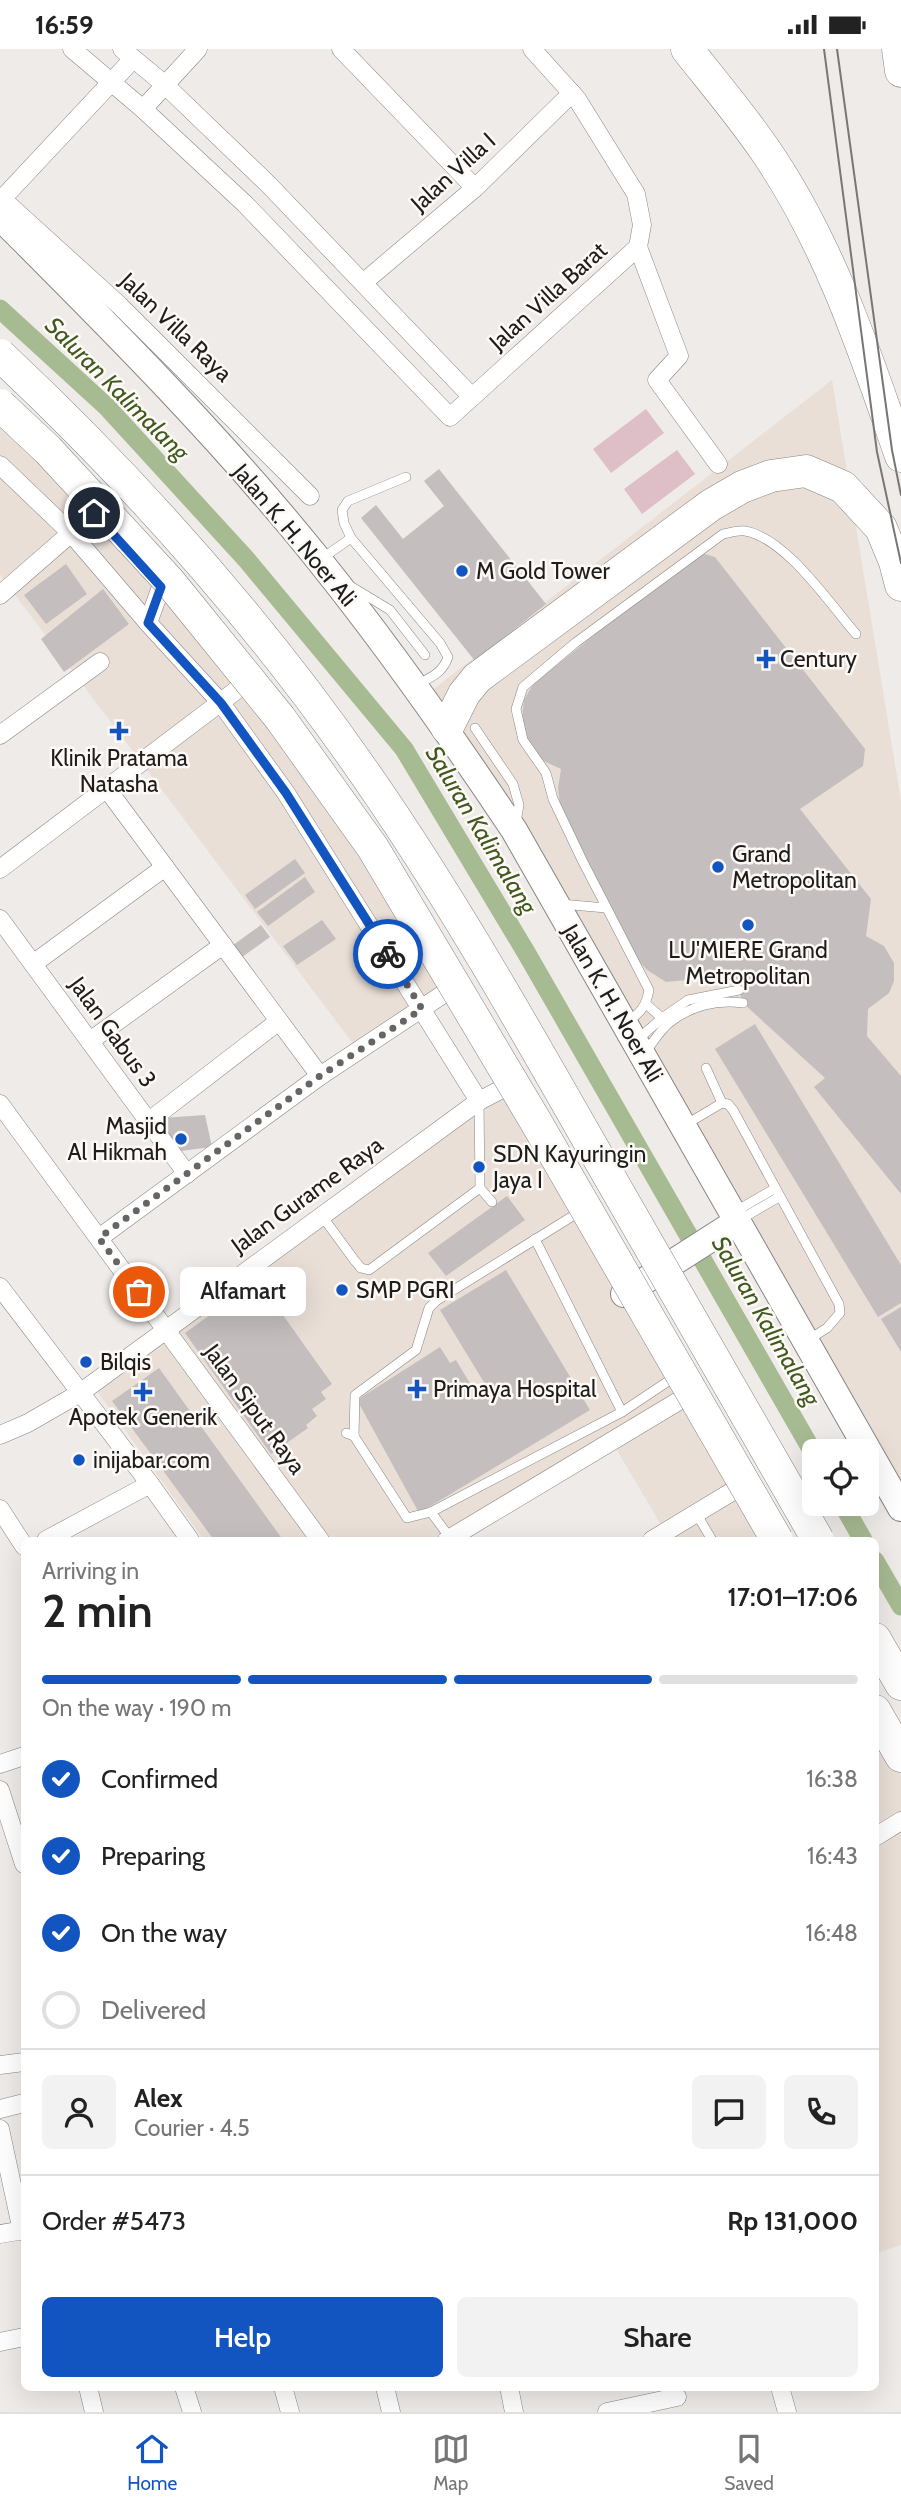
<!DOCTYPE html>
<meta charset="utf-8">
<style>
body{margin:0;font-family:Cabin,sans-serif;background:#f2f2f2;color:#222;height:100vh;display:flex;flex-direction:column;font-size:26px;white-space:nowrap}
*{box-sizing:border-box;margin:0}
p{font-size:23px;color:#767676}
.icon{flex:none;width:38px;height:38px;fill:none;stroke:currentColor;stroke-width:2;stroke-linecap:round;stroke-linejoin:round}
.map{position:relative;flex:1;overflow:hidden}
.side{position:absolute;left:21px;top:1488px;width:858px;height:854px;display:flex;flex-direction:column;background:#fff;border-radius:10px;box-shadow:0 7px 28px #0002}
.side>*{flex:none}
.fabs{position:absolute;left:802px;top:1390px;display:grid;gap:14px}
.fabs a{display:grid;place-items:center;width:77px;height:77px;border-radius:10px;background:#fff;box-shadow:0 7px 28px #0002;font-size:35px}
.pin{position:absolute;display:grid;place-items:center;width:60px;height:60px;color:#fff;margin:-30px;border:4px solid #fff;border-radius:50%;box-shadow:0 2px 7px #0007}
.courier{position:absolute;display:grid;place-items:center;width:70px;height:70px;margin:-35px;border:5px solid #1255c0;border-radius:50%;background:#fff;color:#222;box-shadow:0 2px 9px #0007}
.bubble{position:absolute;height:49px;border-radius:10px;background:#fff;box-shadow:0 7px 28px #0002;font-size:23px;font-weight:600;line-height:49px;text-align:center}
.summary em{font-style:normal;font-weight:600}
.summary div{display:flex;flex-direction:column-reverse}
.summary{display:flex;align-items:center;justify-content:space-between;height:119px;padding:0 21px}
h1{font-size:46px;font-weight:600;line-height:52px}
.bar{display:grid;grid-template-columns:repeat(4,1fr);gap:10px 7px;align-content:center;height:84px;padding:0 21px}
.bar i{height:9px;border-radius:5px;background:#e0e0e0}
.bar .current{background:#1255c0}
.bar p{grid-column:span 4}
.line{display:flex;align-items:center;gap:18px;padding:0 21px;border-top:2px solid #e0e0e0}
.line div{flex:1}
.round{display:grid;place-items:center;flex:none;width:74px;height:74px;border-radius:10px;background:#f2f2f2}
ol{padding:0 21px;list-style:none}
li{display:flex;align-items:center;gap:21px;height:77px}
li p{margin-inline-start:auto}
li .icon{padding:7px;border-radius:50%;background:#1255c0;color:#fff;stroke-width:4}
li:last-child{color:#767676}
li i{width:38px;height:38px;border:4px solid #e0e0e0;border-radius:50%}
.action{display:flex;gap:14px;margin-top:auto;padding:14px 21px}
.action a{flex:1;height:80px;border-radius:10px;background:#1255c0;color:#fff;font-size:28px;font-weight:600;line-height:80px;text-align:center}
.action a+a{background:#f2f2f2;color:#222}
.status{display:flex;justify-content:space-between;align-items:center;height:49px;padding:0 35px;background:#fff;direction:ltr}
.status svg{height:19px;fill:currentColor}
.dock{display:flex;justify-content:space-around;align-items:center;height:98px;border-top:2px solid #e0e0e0;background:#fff;font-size:19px;color:#767676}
.dock a{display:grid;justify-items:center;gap:4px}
.dock .current{color:#1255c0}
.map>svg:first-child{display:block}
.built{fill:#e9dfd7}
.grass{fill:#debfc8}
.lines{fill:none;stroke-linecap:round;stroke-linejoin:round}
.canal{stroke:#a7bb92;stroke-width:19}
.building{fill:#c4bfbe}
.lane-casing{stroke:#888582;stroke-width:10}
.street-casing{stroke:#888582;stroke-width:19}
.primary-casing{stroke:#888582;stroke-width:28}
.highway-casing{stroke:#888582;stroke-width:33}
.lane{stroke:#fff;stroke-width:9}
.street{stroke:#fff;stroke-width:18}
.primary{stroke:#fff;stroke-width:26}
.highway{stroke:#fff;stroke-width:32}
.tram{stroke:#797775;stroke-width:2}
.highway-bridge-casing{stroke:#888582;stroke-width:33;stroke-linecap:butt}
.highway-bridge{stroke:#fff;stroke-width:32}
.done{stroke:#676564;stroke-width:7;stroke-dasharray:0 12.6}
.route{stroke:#1255c0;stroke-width:9}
.poi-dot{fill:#1255c0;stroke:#fcf9f6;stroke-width:2.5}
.labels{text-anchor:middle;stroke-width:5;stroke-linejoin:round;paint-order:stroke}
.street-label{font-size:23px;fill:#1e1d1c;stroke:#fcf9f6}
.poi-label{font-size:23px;fill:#1e1d1c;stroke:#fcf9f6;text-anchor:start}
.water-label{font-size:24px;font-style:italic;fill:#40591e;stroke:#fcf9f6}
</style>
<div class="status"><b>16:59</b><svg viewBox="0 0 49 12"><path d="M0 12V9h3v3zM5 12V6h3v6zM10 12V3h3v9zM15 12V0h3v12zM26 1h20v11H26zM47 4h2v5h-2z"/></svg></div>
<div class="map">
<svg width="901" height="2363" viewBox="0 0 901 2363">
<rect width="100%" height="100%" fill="#efebe9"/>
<!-- built -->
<g class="built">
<path d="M832 331 901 752V1434L431 642Z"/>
<path d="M0 371 95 464 319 740 448 942 357 1000 0 526Z"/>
<path d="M504 1039 767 1491H670L615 1398 466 1491H204L92 1335Z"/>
<path d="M875 1680 901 1727V2196L875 2205Z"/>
</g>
<!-- grass -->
<g class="grass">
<path d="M646 360 664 384 611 424 593 400Z"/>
<path d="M677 401 695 425 642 465 624 440Z"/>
</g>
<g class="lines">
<!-- canal -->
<g class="canal">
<path d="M0 260 107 358 246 510 404 700 527 905 814 1405"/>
<path d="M842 1454 863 1491"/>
<path d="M875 1512 901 1557"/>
</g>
</g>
<!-- building -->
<g class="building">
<path d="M439 420 546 555 475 612 361 469 376 456 403 490 444 457 424 432Z"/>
<path d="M705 505 715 508 865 700 863 717 800 760 871 850 866 887 884 897 894 914V932L889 944 868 960 867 987 901 1027V1145L814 1038 825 1029 743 954 739 941 719 921 706 929 666 933 647 921 630 902 560 757 558 739 561 720 537 709 525 691 522 670 524 651 533 635 692 508Z"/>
<path d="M66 515 87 545 46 575 24 546Z"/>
<path d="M103 540 129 575 64 623 41 590Z"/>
<path d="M295 810 305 824 255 860 245 846Z"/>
<path d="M305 828 315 843 268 877 257 863Z"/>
<path d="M322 871 336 890 297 916 283 897Z"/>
<path d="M261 876 270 888 238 911 229 899Z"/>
<path d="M755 975 901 1216V1254L878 1268 715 1000Z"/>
<path d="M205 1066 212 1098 173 1103 162 1069Z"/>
<path d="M507 1147 525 1171 446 1227 428 1204Z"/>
<path d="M506 1221 590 1361 419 1464 357 1351 440 1298 450 1314 456 1311 474 1341 485 1335 440 1261Z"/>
<path d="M258 1231 332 1335 321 1343 326 1350 312 1360 317 1367 306 1376 308 1379 271 1405 185 1284Z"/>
<path d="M901 1258V1303L881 1270Z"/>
<path d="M159 1319 283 1491H214L112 1352Z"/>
</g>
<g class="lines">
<!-- lane casing -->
<g class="lane-casing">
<g id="lane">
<path d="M406 428 348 452 342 461 344 474 351 489 440 594 448 608C443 624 430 629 416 636"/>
<path d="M321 510 351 489"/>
<path d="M352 538 390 561 425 606"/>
<path d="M475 679 513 735 519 756 516 773"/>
<path d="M561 855 606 859"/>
<path d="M646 955 662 969"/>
<path d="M626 974C640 964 646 958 649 941L582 811 553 750 546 724 523 691 516 660 523 638 575 594 723 485C729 484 738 481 745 482 786 489 829 554 856 585"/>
<path d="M637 991 662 969 688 951 739 941"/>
<path d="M644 1005C652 995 660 981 669 974 690 957 717 950 743 954"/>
<path d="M706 1019 722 1054"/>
<path d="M479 1052 480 1139 492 1153"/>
<path d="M685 1076 722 1054 728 1055 733 1061 839 1255 840 1264 827 1279 808 1291"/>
<path d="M736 1162 774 1140"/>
<path d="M322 1167 355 1212 361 1219 369 1221 480 1139"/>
<path d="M741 1170 779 1148"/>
<path d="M535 1190 622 1363"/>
<path d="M346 1384 354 1387 407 1469 431 1463 622 1363 676 1327"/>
<path d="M354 1387 355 1346 416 1301 429 1259 436 1252 576 1165"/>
<path d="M431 1463 450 1489"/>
<path d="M696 1464 712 1491"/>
</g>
</g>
<!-- street casing -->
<g class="street-casing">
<g id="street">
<path d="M72 0 143 60 245 155 450 368 638 198 642 176 636 145 577 50 532 0"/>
<path d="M122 0 164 35 268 135 472 348"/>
<path d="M341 0 475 139"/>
<path d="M143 60 198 0"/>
<path d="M0 148 119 256 310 447"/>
<path d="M2 150 133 10"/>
<path d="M638 198 679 307 657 331 718 415"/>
<path d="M364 233 475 139 572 44"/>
<path d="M0 416 71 484 148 574 221 654 286 744 479 1052"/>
<path d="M0 546 94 464"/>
<path d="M148 574 161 538"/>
<path d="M0 686 100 613"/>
<path d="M107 740 320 1027"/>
<path d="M0 820 242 637"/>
<path d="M0 870 187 1125"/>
<path d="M33 915 165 818"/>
<path d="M90 992 223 896"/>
<path d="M0 1055 320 1491"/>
<path d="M149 1072 279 972"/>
<path d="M99 1189 320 1027 448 942"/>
<path d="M0 1238 150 1435 190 1491"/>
<path d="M0 1386 28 1374 80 1344 479 1052 504 1039"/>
<path d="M0 1460 24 1497"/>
<path d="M46 1491 150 1435"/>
<path d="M447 1491 687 1347"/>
<path d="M652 1491 738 1439"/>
<path d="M0 1715 24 1707"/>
<path d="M0 1741 24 1815"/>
<path d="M875 1788 901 1772"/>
<path d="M0 2016 24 2013"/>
<path d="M0 2060 24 2054"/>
<path d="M0 2080 22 2182"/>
<path d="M0 2185 24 2181"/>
<path d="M0 2293 24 2288"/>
<path d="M88 2338 94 2363"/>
<path d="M184 2338 192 2363"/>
<path d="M283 2338 290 2363"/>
<path d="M385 2338 391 2363"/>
<path d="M509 2338 514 2363"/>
<path d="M780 2338 787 2363"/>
<path d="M607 2363 677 2348"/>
</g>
</g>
<!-- primary casing -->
<g class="primary-casing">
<g id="primary">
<path d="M0 168C110 278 221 389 318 510 388 597 452 688 514 781L901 1459"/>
<path d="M624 1245 738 1172"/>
</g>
</g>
<!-- highway casing -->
<g class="highway-casing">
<g id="highway">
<path d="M687 0C713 33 741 66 765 101 829 194 864 301 901 407"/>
<path d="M898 0 901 22"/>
<path d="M447 679 464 645 477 629 711 456 742 438 771 427 806 422 843 438 881 479 895 513 901 536"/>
<path d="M875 1590 901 1635"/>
<path d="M875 1662 901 1707"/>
</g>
</g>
<!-- lane -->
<use href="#lane" class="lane"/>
<!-- street -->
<use href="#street" class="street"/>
<!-- primary -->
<use href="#primary" class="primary"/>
<!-- highway -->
<use href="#highway" class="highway"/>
<!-- tram -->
<g class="tram">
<path d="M824 0 877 403 901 514"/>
<path d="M837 0 892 401 901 446"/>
</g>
<!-- highway-bridge casing -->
<g class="highway-bridge-casing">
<g id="highway-bridge">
<path d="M0 306C143 440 273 588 383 751 458 862 524 978 590 1094 666 1226 742 1359 818 1491"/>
<path d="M0 356 48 401 169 532 280 669 373 799 536 1073 777 1491"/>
</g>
</g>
<!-- highway-bridge -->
<use href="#highway-bridge" class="highway-bridge"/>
</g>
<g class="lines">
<!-- done -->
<path class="done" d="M139 1243 99 1189 320 1027 422 960 388 905"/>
<!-- route -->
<path class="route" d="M94 464 161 538 148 574 221 654 286 744 388 905"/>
</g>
<!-- markers -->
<g class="poi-dot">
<circle cx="462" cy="522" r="7"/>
<path d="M762.5 599.5h7v7h7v7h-7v7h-7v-7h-7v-7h7z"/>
<path d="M115.5 671.5h7v7h7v7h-7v7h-7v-7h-7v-7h7z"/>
<circle cx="718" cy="818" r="7"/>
<circle cx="748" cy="876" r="7"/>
<circle cx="181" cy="1090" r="7"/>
<circle cx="479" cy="1118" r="7"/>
<circle cx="342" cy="1241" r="7"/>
<circle cx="86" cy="1313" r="7"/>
<path d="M413.5 1329.5h7v7h7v7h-7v7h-7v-7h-7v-7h7z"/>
<path d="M139.5 1332.5h7v7h7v7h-7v7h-7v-7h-7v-7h7z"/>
<circle cx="79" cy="1411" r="7"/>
</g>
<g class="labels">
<!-- street labels -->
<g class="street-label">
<text transform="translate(453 123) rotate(-42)" y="8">Jalan Villa I</text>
<text transform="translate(548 247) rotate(-42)" y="8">Jalan Villa Barat</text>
<text transform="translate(176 278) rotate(44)" y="8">Jalan Villa Raya</text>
<text transform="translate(295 486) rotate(50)" y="8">Jalan K. H. Noer Ali</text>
<text transform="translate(613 954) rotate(60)" y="8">Jalan K. H. Noer Ali</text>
<text transform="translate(113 983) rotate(54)" y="8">Jalan Gabus 3</text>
<text transform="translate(307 1146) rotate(-36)" y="8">Jalan Gurame Raya</text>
<text transform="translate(255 1360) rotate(54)" y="8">Jalan Siput Raya</text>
</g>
<!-- poi labels -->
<g class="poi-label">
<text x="476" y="530">M Gold Tower</text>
<text x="780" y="618">Century</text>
<text x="119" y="717" text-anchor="middle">Klinik Pratama<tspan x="119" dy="26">Natasha</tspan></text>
<text x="732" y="813">Grand<tspan x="732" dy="26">Metropolitan</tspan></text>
<text x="748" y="909" text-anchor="middle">LU'MIERE Grand<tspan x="748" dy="26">Metropolitan</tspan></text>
<text x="167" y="1085" text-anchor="end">Masjid<tspan x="167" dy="26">Al Hikmah</tspan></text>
<text x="493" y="1113">SDN Kayuringin<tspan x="493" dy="26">Jaya I</tspan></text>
<text x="356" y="1249">SMP PGRI</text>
<text x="100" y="1321">Bilqis</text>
<text x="433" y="1348">Primaya Hospital</text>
<text x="143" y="1376" text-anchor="middle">Apotek Generik</text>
<text x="93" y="1419">inijabar.com</text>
</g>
<!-- water labels -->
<g class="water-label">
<text transform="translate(117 340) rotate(45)" y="8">Saluran Kalimalang</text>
<text transform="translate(481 781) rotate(59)" y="8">Saluran Kalimalang</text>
<text transform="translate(766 1272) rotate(60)" y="8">Saluran Kalimalang</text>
</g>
</g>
</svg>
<div class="fabs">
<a><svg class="icon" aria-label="locate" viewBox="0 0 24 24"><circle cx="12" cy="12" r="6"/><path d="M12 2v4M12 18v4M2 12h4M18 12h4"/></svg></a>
</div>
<div class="pin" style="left:139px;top:1243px;background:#ea580c"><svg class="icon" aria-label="bag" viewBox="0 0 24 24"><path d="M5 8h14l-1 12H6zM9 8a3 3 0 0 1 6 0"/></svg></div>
<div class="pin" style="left:94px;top:464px;background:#1f2937"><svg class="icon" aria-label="home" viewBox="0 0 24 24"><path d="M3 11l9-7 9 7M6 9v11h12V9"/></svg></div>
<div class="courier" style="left:388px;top:905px"><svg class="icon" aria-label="bike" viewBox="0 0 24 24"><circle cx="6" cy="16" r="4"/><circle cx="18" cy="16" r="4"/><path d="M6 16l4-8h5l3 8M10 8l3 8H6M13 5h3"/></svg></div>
<div class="bubble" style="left:180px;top:1218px;width:126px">Alfamart</div>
<section class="side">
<div class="summary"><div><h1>2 min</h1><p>Arriving in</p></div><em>17:01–17:06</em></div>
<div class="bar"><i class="current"></i><i class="current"></i><i class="current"></i><i></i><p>On the way · 190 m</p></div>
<ol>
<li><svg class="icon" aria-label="check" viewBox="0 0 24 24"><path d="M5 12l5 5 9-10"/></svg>Confirmed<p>16:38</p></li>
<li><svg class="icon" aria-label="check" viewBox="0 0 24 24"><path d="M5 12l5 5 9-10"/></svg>Preparing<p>16:43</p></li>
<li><svg class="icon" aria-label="check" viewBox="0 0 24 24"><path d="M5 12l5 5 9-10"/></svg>On the way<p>16:48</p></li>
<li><i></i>Delivered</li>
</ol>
<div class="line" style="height:126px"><a class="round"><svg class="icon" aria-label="person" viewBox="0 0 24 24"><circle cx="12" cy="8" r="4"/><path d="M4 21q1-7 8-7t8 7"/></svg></a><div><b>Alex</b><p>Courier · 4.5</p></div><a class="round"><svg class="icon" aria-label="chat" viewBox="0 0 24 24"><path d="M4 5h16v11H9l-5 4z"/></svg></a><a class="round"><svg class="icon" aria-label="phone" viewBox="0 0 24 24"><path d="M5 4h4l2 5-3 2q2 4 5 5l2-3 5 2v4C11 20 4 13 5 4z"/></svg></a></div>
<div class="line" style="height:91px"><div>Order #5473</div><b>Rp 131,000</b></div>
<div class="action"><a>Help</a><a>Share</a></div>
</section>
</div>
<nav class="dock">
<a class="current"><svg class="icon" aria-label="home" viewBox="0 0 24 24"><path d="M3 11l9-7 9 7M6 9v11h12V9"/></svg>Home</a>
<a><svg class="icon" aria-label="map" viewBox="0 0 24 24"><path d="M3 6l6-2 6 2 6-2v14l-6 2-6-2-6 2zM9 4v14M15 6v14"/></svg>Map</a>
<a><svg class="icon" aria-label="saved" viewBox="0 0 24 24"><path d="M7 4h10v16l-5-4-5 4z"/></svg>Saved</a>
</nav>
